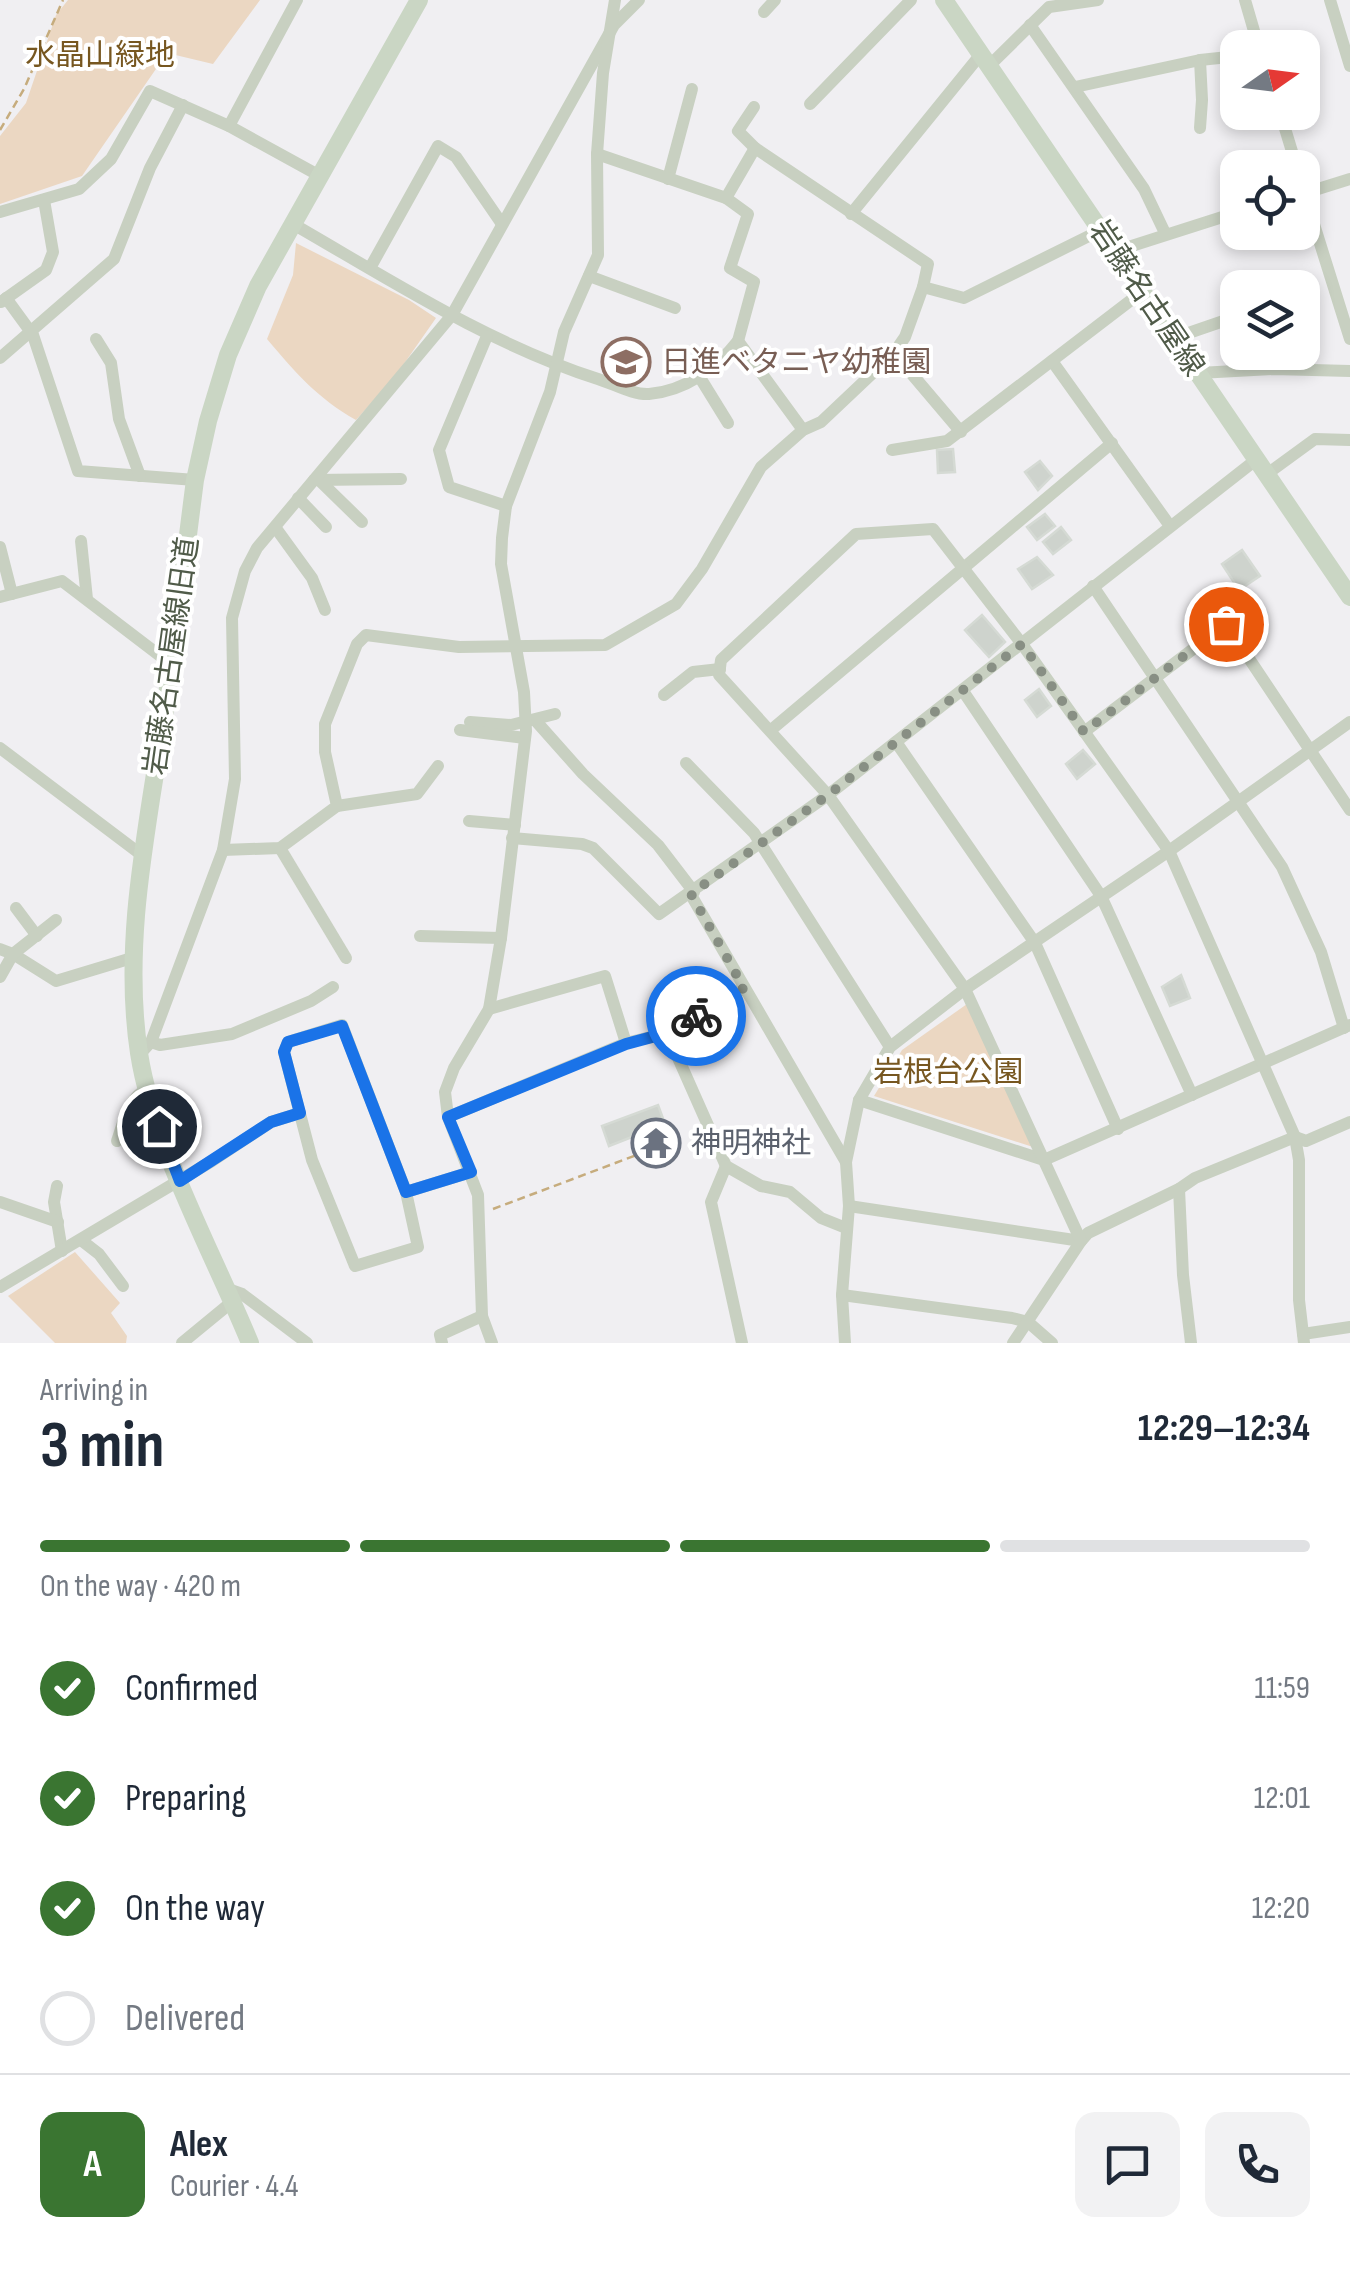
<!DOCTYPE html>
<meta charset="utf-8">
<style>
body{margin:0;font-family:"Sofia Sans Condensed","Noto Sans JP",sans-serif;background:#f2f2f3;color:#1f2937;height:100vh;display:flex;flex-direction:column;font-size:38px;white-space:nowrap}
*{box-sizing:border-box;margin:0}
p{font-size:32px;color:#747a83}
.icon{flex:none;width:55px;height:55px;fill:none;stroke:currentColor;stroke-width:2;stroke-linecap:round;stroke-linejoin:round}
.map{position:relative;height:1343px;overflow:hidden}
.side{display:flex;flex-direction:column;background:#fff;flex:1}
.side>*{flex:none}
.needle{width:65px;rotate:76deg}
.fabs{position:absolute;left:1220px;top:30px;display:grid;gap:20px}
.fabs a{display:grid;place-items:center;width:100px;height:100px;border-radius:20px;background:#fff;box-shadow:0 5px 15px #0003;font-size:50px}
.pin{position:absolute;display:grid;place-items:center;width:85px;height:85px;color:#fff;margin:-42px;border:5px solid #fff;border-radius:50%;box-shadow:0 2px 10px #0007}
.courier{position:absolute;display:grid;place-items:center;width:100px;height:100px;margin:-50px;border:8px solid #1a73e8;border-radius:50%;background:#fff;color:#222;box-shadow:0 2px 12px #0007}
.head em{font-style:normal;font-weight:700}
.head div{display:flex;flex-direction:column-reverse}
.head{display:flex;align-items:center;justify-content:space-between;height:170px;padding:0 40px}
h1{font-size:65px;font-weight:700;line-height:75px}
.bar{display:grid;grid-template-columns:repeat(4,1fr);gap:15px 10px;align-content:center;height:120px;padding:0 40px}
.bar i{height:12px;border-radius:8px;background:#e0e1e3}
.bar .current{background:#3a7531}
.bar p{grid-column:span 4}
.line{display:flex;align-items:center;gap:25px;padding:0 40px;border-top:2px solid #e0e1e3}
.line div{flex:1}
.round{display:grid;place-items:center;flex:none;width:105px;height:105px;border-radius:20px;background:#f2f2f3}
ol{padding:0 40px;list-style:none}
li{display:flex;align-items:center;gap:30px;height:110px}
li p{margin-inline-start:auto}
li .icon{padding:10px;border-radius:50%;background:#3a7531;color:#fff;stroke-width:4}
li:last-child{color:#747a83}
li i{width:55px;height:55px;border:5px solid #e0e1e3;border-radius:50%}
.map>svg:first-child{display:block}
.green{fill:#ebd7c2}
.building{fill:#ced3cd;stroke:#d5dad4;stroke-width:2.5}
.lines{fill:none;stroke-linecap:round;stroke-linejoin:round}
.path{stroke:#c6ac7d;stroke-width:2.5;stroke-dasharray:8 5;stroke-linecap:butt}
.street{stroke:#c8d0c1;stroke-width:12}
.secondary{stroke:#cad6c4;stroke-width:18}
.done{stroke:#888f84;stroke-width:10;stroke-dasharray:0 18}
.route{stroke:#1a73e8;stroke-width:12}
.labels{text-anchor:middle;stroke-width:8;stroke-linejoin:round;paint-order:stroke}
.park-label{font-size:30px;fill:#775720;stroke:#fff}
.street-label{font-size:30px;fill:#505b49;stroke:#fff}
.education-label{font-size:30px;fill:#785e54;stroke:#fff;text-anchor:start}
.worship-label{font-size:30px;fill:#5b616d;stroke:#fff;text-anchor:start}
</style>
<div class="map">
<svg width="1350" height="1343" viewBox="0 0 1350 1343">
<rect width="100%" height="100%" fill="#f0eff2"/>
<!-- green -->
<g class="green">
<path d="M68 0H260L213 64 167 53 82 176 0 204V136L26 103 56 15Z"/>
<path d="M296 243 409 300 436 318 394 378 356 420C318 399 294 371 267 339L293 275Z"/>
<path d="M967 1004 1036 1148 874 1096 902 1050Z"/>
<path d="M75 1252 120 1303 111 1313 127 1336 126 1343H55L8 1296Z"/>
</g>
<!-- building -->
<g class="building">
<path d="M953 449 955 472 938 473 937 450Z"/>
<path d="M1040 461 1052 476 1038 490 1025 472Z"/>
<path d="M1045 514 1055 526 1037 540 1027 527Z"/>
<path d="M1061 527 1071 540 1053 554 1043 542Z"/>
<path d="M1242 550 1260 576 1239 590 1222 564Z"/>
<path d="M1037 557 1053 575 1032 589 1018 569Z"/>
<path d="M982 615 1005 642 989 657 965 630Z"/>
<path d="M1039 689 1051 706 1037 717 1025 700Z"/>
<path d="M1083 750 1095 764 1077 779 1066 764Z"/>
<path d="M1181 975 1190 998 1170 1006 1162 987Z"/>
<path d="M658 1105 665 1124 609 1146 602 1126Z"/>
<path d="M654 1138H661L666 1151 645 1161 638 1144Z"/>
</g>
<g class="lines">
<!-- path -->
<g class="path">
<path d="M0 130 24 89 63 0"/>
<path d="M493 1209 642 1153"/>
</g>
<!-- street -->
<g class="street">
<path d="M1245 0 1259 48"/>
<path d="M1330 0 1350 66"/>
<path d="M764 12 775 0"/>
<path d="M1030 25 1144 189 1165 233"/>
<path d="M1200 60 1202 100 1200 128"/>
<path d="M989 66 1049 7 1098 0"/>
<path d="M1075 87 1200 60 1238 56"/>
<path d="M810 104 911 0"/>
<path d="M754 107 738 131 755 148"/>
<path d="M1280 112 1297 168"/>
<path d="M229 126 297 0"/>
<path d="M668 179 692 89"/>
<path d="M1302 186 1350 339"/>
<path d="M1302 194 1350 179"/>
<path d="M726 198 748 214 730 268 754 282 738 341"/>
<path d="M0 212 79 189 111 159 150 91 229 126 320 176"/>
<path d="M851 214 981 54"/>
<path d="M293 224C392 281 489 344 598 379 614 384 633 395 649 394 685 391 717 368 738 341L803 430"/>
<path d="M1116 251 1238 212"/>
<path d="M370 268 438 146 456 157 502 224"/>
<path d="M589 276 675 308"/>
<path d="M923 287 964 298 1101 230"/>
<path d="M6 298 33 335 78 471 195 480"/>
<path d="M1 302 46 270 53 252 44 200"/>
<path d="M487 336 439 450 449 487 506 506"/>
<path d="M1174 338 1238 316"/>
<path d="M96 339 111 363 119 419 140 476"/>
<path d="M894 353 961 432"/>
<path d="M0 358 114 259 150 168 183 105"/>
<path d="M1052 361 1170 526"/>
<path d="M1199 373 1274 369 1350 371"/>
<path d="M699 376 728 423"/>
<path d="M892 450 947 441 1143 291"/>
<path d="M1267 474 1315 439 1350 440"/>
<path d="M314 480 401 479"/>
<path d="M319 480 362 522"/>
<path d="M298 498 326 527"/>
<path d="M275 527 312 578 325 610"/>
<path d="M81 541 87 599"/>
<path d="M0 547 12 594"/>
<path d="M1093 586 1282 867 1321 952 1344 1028"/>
<path d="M0 597 62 581 172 665"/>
<path d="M963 691 1101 896 1192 1095"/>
<path d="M664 695 693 672 720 669"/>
<path d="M535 720 583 774 658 845 694 892"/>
<path d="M470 722 511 725 555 714"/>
<path d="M460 730 525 738"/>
<path d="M771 730 1112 443"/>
<path d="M1084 732 1226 624 1350 810"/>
<path d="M896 742 1035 943 1118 1129"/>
<path d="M0 748 143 856"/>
<path d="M686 763 754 833 890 1047"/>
<path d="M337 806 417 794 438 766"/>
<path d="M469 821 515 825"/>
<path d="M512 838 582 844 593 848 659 914 828 795 1257 459"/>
<path d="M280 848 346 958"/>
<path d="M223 850 280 848 337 806 325 752V724L357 644 366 635 459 647 605 645 676 604 702 569 761 467 803 430 821 422 894 353 905 337 923 287 928 264 755 148 726 198 597 154"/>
<path d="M691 895 846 1162"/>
<path d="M16 908 37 936"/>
<path d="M420 936 501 938"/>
<path d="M0 949 13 954 56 981 132 958"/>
<path d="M0 977 13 954 56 920"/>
<path d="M489 1009 605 976 626 1043"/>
<path d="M342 1025 406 1192 418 1247 355 1266 312 1160 284 1052 288 1042Z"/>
<path d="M667 1033 726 1166 761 1186 790 1192 821 1218 846 1228"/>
<path d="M151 1042 160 1045 232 1034 311 1001 333 987"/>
<path d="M139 1055 151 1042 223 850 235 779 232 618 245 571 257 548 452 315 614 25 639 0"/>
<path d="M859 1100 1044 1160 1350 1025"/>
<path d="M448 1117 626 1043 667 1033 744 988"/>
<path d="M117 1141C124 1121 128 1098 148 1088"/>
<path d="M726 1166 711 1202 742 1343"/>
<path d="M57 1186 54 1202 62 1251"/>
<path d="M1179 1189 1183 1275 1191 1343"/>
<path d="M406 1192 471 1172"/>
<path d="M0 1202 58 1222"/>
<path d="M849 1206 1081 1241 1088 1233 1179 1189 1195 1178 1295 1137 1306 1141 1350 1122"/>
<path d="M81 1240 99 1254 123 1286"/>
<path d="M0 1287 212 1161 271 1122 300 1113"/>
<path d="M228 1289 242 1294 307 1343"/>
<path d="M842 1295 1012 1318 1028 1322 1052 1343"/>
<path d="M1303 1334 1350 1327"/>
<path d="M182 1343 233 1301"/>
<path d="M442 1343 440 1335 482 1316"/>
<path d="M492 1343 482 1316 478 1195 448 1117 445 1092 454 1068 489 1009 501 938 526 731 524 692 501 564 502 538 506 506 550 392 564 332 598 255 597 154 603 73 615 0"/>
<path d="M845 1343 842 1295 849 1206 846 1162 859 1100 890 1047 965 989 1169 851 1350 722"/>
<path d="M1013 1343 1081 1241 965 989 828 795 719 675 721 660 856 534 933 529 1022 644 1169 851 1295 1137 1299 1160V1300L1304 1343"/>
</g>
<!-- secondary -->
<g class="secondary">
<path d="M944 0 1350 597"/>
<path d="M250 1343C214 1255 153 1145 139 1053 123 947 145 840 161 736 174 651 184 565 195 480L208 421 228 355 258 286 419 0"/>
</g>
</g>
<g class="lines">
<!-- done -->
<path class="done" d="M696 1016 744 988 691 894 828 795 1022 644 1084 732 1226 624"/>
<!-- route -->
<path class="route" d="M159 1126 180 1181 271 1122 300 1113 284 1052 288 1042 342 1026 406 1192 471 1172 448 1117 626 1044 667 1033 696 1016"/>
</g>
<!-- icons -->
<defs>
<g id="school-ring" transform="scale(2.5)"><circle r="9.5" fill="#fff" stroke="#8d6e63" stroke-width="1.5"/><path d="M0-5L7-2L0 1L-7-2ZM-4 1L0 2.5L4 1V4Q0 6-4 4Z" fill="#8d6e63"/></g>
<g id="temple-ring" transform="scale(2.5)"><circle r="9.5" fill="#fff" stroke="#6b7280" stroke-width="1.5"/><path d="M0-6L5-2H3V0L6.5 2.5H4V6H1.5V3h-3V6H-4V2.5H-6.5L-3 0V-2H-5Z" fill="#6b7280"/></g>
</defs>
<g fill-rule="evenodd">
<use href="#school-ring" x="626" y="362"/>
<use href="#temple-ring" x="656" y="1143"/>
</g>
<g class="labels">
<!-- park labels -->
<g class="park-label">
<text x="100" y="65">水晶山緑地</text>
<text x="948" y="1082">岩根台公園</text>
</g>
<!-- street labels -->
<g class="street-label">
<text transform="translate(1147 298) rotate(56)" y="10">岩藤名古屋線</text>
<text transform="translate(171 656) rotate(-82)" y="10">岩藤名古屋線旧道</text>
</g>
<!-- education labels -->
<g class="education-label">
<text x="661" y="372">日進ベタニヤ幼稚園</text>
</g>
<!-- worship labels -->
<g class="worship-label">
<text x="691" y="1153">神明神社</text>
</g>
</g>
</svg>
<div class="fabs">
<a><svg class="needle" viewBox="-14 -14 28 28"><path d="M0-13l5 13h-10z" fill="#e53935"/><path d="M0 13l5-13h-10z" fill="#747a83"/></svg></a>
<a><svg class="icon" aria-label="locate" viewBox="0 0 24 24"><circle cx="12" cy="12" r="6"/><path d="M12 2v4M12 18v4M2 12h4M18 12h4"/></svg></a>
<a><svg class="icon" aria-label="layers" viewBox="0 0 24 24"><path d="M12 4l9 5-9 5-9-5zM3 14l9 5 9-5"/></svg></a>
</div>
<div class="pin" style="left:1226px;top:624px;background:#ea580c"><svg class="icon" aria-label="bag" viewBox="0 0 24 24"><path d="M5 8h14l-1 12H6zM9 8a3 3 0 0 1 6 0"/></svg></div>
<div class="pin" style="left:159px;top:1126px;background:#1f2937"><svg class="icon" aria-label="home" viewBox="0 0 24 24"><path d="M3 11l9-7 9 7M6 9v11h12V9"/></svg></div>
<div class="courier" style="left:696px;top:1016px"><svg class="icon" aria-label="bike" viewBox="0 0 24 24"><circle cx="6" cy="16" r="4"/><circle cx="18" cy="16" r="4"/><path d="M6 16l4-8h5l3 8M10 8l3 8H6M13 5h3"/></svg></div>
</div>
<section class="side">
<div class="head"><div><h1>3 min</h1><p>Arriving in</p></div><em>12:29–12:34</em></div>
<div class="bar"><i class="current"></i><i class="current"></i><i class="current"></i><i></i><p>On the way · 420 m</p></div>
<ol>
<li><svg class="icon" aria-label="check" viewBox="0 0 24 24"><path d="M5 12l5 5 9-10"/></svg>Confirmed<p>11:59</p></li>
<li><svg class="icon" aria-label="check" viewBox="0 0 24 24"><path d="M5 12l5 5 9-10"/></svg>Preparing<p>12:01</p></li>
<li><svg class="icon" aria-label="check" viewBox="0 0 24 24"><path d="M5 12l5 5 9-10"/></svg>On the way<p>12:20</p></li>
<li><i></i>Delivered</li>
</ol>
<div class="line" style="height:180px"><b class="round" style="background:#3a7531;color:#fff">A</b><div><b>Alex</b><p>Courier · 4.4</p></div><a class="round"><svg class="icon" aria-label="chat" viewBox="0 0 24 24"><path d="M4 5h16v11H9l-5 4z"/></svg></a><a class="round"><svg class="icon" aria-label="phone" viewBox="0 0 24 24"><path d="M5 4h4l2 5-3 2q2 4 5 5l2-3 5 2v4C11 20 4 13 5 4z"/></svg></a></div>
</section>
